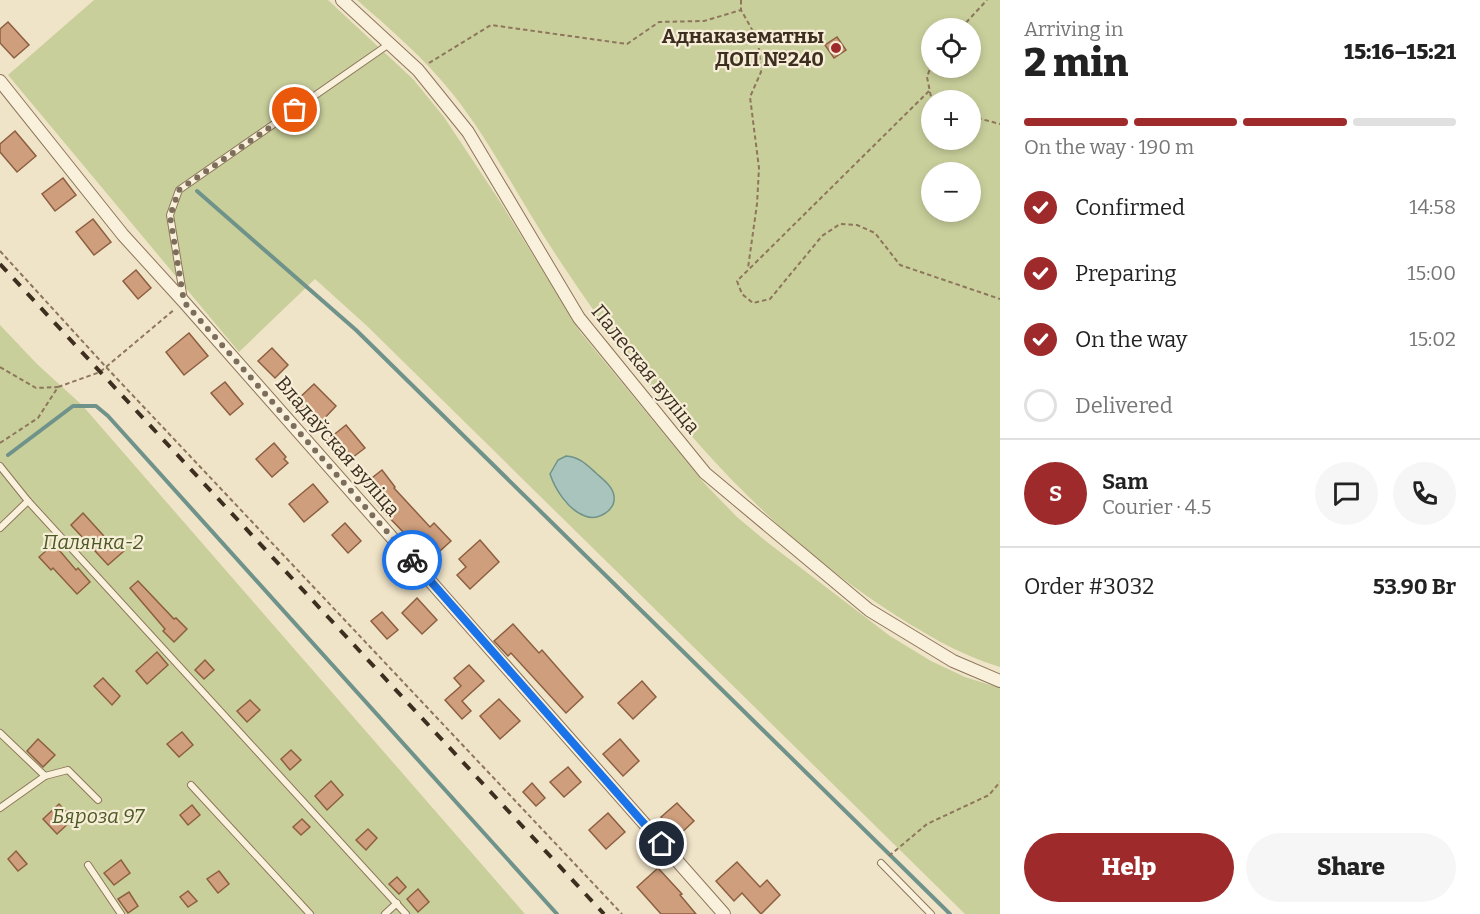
<!DOCTYPE html>
<meta charset="utf-8">
<style>
body{margin:0;font-family:Bitter,serif;background:#f6f6f6;color:#222;height:100vh;display:flex;flex-direction:column;font-size:22px;white-space:nowrap}
*{box-sizing:border-box;margin:0}
p{font-size:20px;color:#767676}
.icon{flex:none;width:33px;height:33px;fill:none;stroke:currentColor;stroke-width:2;stroke-linecap:round;stroke-linejoin:round}
.map{position:relative;flex:1;overflow:hidden}
.side{display:flex;flex-direction:column;background:#fff;width:480px}
.side>*{flex:none}
.controls{position:absolute;left:921px;top:18px;display:grid;gap:12px}
.controls a{display:grid;place-items:center;width:60px;height:60px;border-radius:50%;background:#fff;box-shadow:0 3px 9px #0003;font-size:30px}
.pin{position:absolute;display:grid;place-items:center;width:51px;height:51px;color:#fff;margin:-26px;border:3px solid #fff;border-radius:50%;box-shadow:0 2px 6px #0007}
.courier{position:absolute;display:grid;place-items:center;width:60px;height:60px;margin:-30px;border:4px solid #1a73e8;border-radius:50%;background:#fff;color:#222;box-shadow:0 2px 8px #0007}
.overview em{font-style:normal;font-weight:800}
.overview div{display:flex;flex-direction:column-reverse}
.overview{display:flex;align-items:center;justify-content:space-between;height:102px;padding:0 24px}
h1{font-size:39px;font-weight:800;line-height:45px}
.bar{display:grid;grid-template-columns:repeat(4,1fr);gap:9px 6px;align-content:center;height:72px;padding:0 24px}
.bar i{height:8px;border-radius:4px;background:#e0e0e0}
.bar .selected{background:#9e2a2b}
.bar p{grid-column:span 4}
.line{display:flex;align-items:center;gap:15px;padding:0 24px;border-top:2px solid #e0e0e0}
.line div{flex:1}
.round{display:grid;place-items:center;flex:none;width:63px;height:63px;border-radius:32px;background:#f6f6f6}
ol{padding:0 24px;list-style:none}
li{display:flex;align-items:center;gap:18px;height:66px}
li p{margin-inline-start:auto}
li .icon{padding:6px;border-radius:50%;background:#9e2a2b;color:#fff;stroke-width:4}
li:last-child{color:#767676}
li i{width:33px;height:33px;border:3px solid #e0e0e0;border-radius:50%}
.primary-button{display:flex;gap:12px;margin-top:auto;padding:12px 24px}
.primary-button a{flex:1;height:69px;border-radius:36px;background:#9e2a2b;color:#fff;font-size:24px;font-weight:800;line-height:69px;text-align:center}
.primary-button a+a{background:#f6f6f6;color:#222}
main{display:flex;flex:1;min-height:0}
.map>svg:first-child{display:block}
.green{fill:#c9cf9b;fill-rule:evenodd}
.water{fill:#a9c4bc;stroke:#6f938a;stroke-width:1.5}
.lines{fill:none;stroke-linecap:round;stroke-linejoin:round}
.stream{stroke:#6f938a;stroke-width:4}
.building{fill:#cf9f7d;stroke:#8d5f41;stroke-width:1.5}
.lane-casing{stroke:#8d765c;stroke-width:8}
.street-casing{stroke:#8d765c;stroke-width:14}
.path{stroke:#8d765c;stroke-width:2;stroke-dasharray:4.5 3;stroke-linecap:butt}
.lane{stroke:#faf1dc;stroke-width:6}
.street{stroke:#faf1dc;stroke-width:12}
.rail{stroke:#3d2e20;stroke-width:4;stroke-dasharray:10 10;stroke-linecap:butt}
.done{stroke:#7c6e5b;stroke-width:6;stroke-dasharray:0 10.8}
.route{stroke:#1a73e8;stroke-width:8}
.poi-dot{fill:#9e2a2b;stroke:#f7eed8;stroke-width:2}
.labels{text-anchor:middle;stroke-width:4.5;stroke-linejoin:round;paint-order:stroke}
.poi-label{font-size:20px;font-weight:bold;fill:#3d2e20;stroke:#f7eed8;text-anchor:end}
.street-label{font-size:20px;fill:#3d2e20;stroke:#f7eed8}
.park-label{font-size:20px;font-style:italic;fill:#4d5a26;stroke:#f7eed8}
</style>
<main>
<div class="map">
<svg width="1000" height="914" viewBox="0 0 1000 914">
<rect width="100%" height="100%" fill="#f0e4c8"/>
<!-- green -->
<g class="green">
<path d="M94 0H328L413 79 444 117 501 203 581 333 705 484 737 517 767 542 890 636 931 661 965 677 1000 688V914H965L367 326 315 279 239 352 8 75Z"/>
<path d="M357 0H1000V667C957 654 920 631 883 607 747 517 642 386 554 252 519 199 491 142 452 93 424 58 390 29 357 0ZM932 28H970V68H932ZM932 100H970V140H932ZM932 172H970V212H932Z"/>
<path d="M0 325 37 364 82 405 525 914H0Z"/>
</g>
<!-- water -->
<path class="water" d="M566 456C580 457 587 465 597 474 604 480 613 487 614 496 616 511 597 521 585 516 568 510 555 489 550 474L558 460Z"/>
<g class="lines">
<!-- stream -->
<g class="stream">
<path d="M197 191 356 330 950 914"/>
<path d="M8 455 73 406H96L108 416 557 914"/>
</g>
</g>
<!-- building -->
<g class="building">
<path d="M8 22 29 45 14 58 0 43V29Z"/>
<path d="M837 37 846 50 834 58 825 45Z"/>
<path d="M15 131 36 156 17 172 0 152V144Z"/>
<path d="M63 178 76 195 55 211 42 194Z"/>
<path d="M93 219 111 242 94 255 76 232Z"/>
<path d="M136 270 151 288 138 299 123 281Z"/>
<path d="M189 333 208 356 184 375 166 352Z"/>
<path d="M272 348 288 365 275 378 258 361Z"/>
<path d="M225 382 243 404 230 415 211 393Z"/>
<path d="M314 384 336 406 318 425 295 402Z"/>
<path d="M346 425 365 448 344 464 326 441Z"/>
<path d="M274 443 286 457 284 459 288 463 272 477 256 459Z"/>
<path d="M382 470 395 487 394 488 430 527 434 523 451 541 430 560 381 509 363 485Z"/>
<path d="M313 484 328 502 304 522 289 504Z"/>
<path d="M83 513 112 545 115 541 124 551 108 565 71 525Z"/>
<path d="M345 523 361 541 348 553 332 535Z"/>
<path d="M480 540 499 562 470 589 457 575 466 567 459 559Z"/>
<path d="M54 544 76 570 78 568 90 582 77 594 53 568 51 570 39 557Z"/>
<path d="M138 581 174 619 176 618 187 629 174 642 163 631 165 629 130 588Z"/>
<path d="M417 598 437 620 422 634 402 613Z"/>
<path d="M382 612 398 630 387 639 371 621Z"/>
<path d="M513 624 539 653 542 650 583 697 566 713 511 653 508 656 494 641Z"/>
<path d="M157 652 168 665 147 684 136 671Z"/>
<path d="M205 660 214 670 204 679 195 670Z"/>
<path d="M469 665 484 681 462 701 471 711 462 719 445 700 461 686 454 678Z"/>
<path d="M103 678 120 696 112 705 94 686Z"/>
<path d="M642 681 656 697 633 719 618 703Z"/>
<path d="M499 699 520 721 500 739 480 716Z"/>
<path d="M250 700 260 710 247 722 237 711Z"/>
<path d="M182 732 193 745 179 757 167 744Z"/>
<path d="M38 739 55 755 43 767 27 751Z"/>
<path d="M620 739 639 761 623 776 603 754Z"/>
<path d="M291 750 301 760 290 770 281 759Z"/>
<path d="M568 767 581 782 564 797 550 782Z"/>
<path d="M331 781 343 795 327 810 315 796Z"/>
<path d="M532 783 545 798 536 806 523 792Z"/>
<path d="M677 803 694 821 678 836 661 817Z"/>
<path d="M59 804 73 819 57 834 43 819Z"/>
<path d="M192 805 200 815 188 825 180 815Z"/>
<path d="M608 813 625 832 606 849 589 830Z"/>
<path d="M302 819 310 827 301 835 293 827Z"/>
<path d="M368 829 377 838 366 850 356 840Z"/>
<path d="M16 851 27 864 18 871 8 859Z"/>
<path d="M121 860 130 873 114 885 104 873Z"/>
<path d="M737 862 760 887 767 880 780 895 761 914 742 893 734 901 716 881Z"/>
<path d="M658 868 682 894 680 895 696 914H661L637 887Z"/>
<path d="M219 871 229 884 218 893 207 879Z"/>
<path d="M397 877 406 887 399 894 389 884Z"/>
<path d="M418 889 429 902 418 912 407 899Z"/>
<path d="M188 891 197 901 188 907 180 897Z"/>
<path d="M129 892 138 906 128 913 118 899Z"/>
</g>
<g class="lines">
<!-- lane casing -->
<g class="lane-casing">
<g id="lane">
<path d="M184 300 170 215 179 190 389 44"/>
<path d="M0 466 28 501 406 914"/>
<path d="M0 528 28 501"/>
<path d="M0 733 45 776 68 770 98 800"/>
<path d="M191 785 310 914"/>
<path d="M0 808 45 776"/>
<path d="M881 863 931 914"/>
<path d="M88 865 121 914"/>
<path d="M385 914 397 903"/>
</g>
</g>
<!-- street casing -->
<g class="street-casing">
<g id="street">
<path d="M342 0 418 70 468 132 579 318 705 473 869 610 953 661 1000 681"/>
<path d="M0 81 123 235 184 302 724 914"/>
</g>
</g>
<!-- path -->
<g class="path">
<path d="M741 0V10L758 40 761 72 750 97 759 168 757 204 748 268"/>
<path d="M961 28 987 0"/>
<path d="M429 63 491 25 627 44 659 22 704 21 741 10"/>
<path d="M932 63 927 77 932 102"/>
<path d="M929 91 737 281 742 294 753 303 770 299 822 236 840 224 857 225 875 233 900 265 1000 299"/>
<path d="M970 116 1000 124"/>
<path d="M0 251 106 367 622 914"/>
<path d="M0 367 36 388 58 387"/>
<path d="M0 443 38 418 58 387 100 372 175 309"/>
<path d="M889 856 927 824 989 795 1000 782"/>
</g>
<!-- lane -->
<use href="#lane" class="lane"/>
<!-- street -->
<use href="#street" class="street"/>
<!-- rail -->
<path class="rail" d="M0 264 604 914"/>
</g>
<g class="lines">
<!-- done -->
<path class="done" d="M295 110 179 190 170 216 184 302 412 560"/>
<!-- route -->
<path class="route" d="M412 560 662 844"/>
</g>
<!-- markers -->
<circle class="poi-dot" cx="836" cy="48" r="6"/>
<g class="labels">
<!-- poi labels -->
<g class="poi-label">
<text x="824" y="43">Аднаказематны<tspan x="824" dy="23">ДОП №240</tspan></text>
</g>
<!-- street labels -->
<g class="street-label">
<text transform="translate(646 369) rotate(51)" y="7">Палеская вуліца</text>
<text transform="translate(338 446) rotate(49)" y="7">Владаўская вуліца</text>
</g>
<!-- park labels -->
<g class="park-label">
<text x="93" y="549">Палянка-2</text>
<text x="98" y="823">Бяроза 97</text>
</g>
</g>
</svg>
<div class="controls">
<a><svg class="icon" aria-label="locate" viewBox="0 0 24 24"><circle cx="12" cy="12" r="6"/><path d="M12 2v4M12 18v4M2 12h4M18 12h4"/></svg></a>
<a>+</a>
<a>−</a>
</div>
<div class="pin" style="left:295px;top:110px;background:#ea580c"><svg class="icon" aria-label="bag" viewBox="0 0 24 24"><path d="M5 8h14l-1 12H6zM9 8a3 3 0 0 1 6 0"/></svg></div>
<div class="pin" style="left:662px;top:844px;background:#1f2937"><svg class="icon" aria-label="home" viewBox="0 0 24 24"><path d="M3 11l9-7 9 7M6 9v11h12V9"/></svg></div>
<div class="courier" style="left:412px;top:560px"><svg class="icon" aria-label="bike" viewBox="0 0 24 24"><circle cx="6" cy="16" r="4"/><circle cx="18" cy="16" r="4"/><path d="M6 16l4-8h5l3 8M10 8l3 8H6M13 5h3"/></svg></div>
</div>
<section class="side">
<div class="overview"><div><h1>2 min</h1><p>Arriving in</p></div><em>15:16–15:21</em></div>
<div class="bar"><i class="selected"></i><i class="selected"></i><i class="selected"></i><i></i><p>On the way · 190 m</p></div>
<ol>
<li><svg class="icon" aria-label="check" viewBox="0 0 24 24"><path d="M5 12l5 5 9-10"/></svg>Confirmed<p>14:58</p></li>
<li><svg class="icon" aria-label="check" viewBox="0 0 24 24"><path d="M5 12l5 5 9-10"/></svg>Preparing<p>15:00</p></li>
<li><svg class="icon" aria-label="check" viewBox="0 0 24 24"><path d="M5 12l5 5 9-10"/></svg>On the way<p>15:02</p></li>
<li><i></i>Delivered</li>
</ol>
<div class="line" style="height:108px"><b class="round" style="background:#9e2a2b;color:#fff">S</b><div><b>Sam</b><p>Courier · 4.5</p></div><a class="round"><svg class="icon" aria-label="chat" viewBox="0 0 24 24"><path d="M4 5h16v11H9l-5 4z"/></svg></a><a class="round"><svg class="icon" aria-label="phone" viewBox="0 0 24 24"><path d="M5 4h4l2 5-3 2q2 4 5 5l2-3 5 2v4C11 20 4 13 5 4z"/></svg></a></div>
<div class="line" style="height:78px"><div>Order #3032</div><b>53.90 Br</b></div>
<div class="primary-button"><a>Help</a><a>Share</a></div>
</section>
</main>
